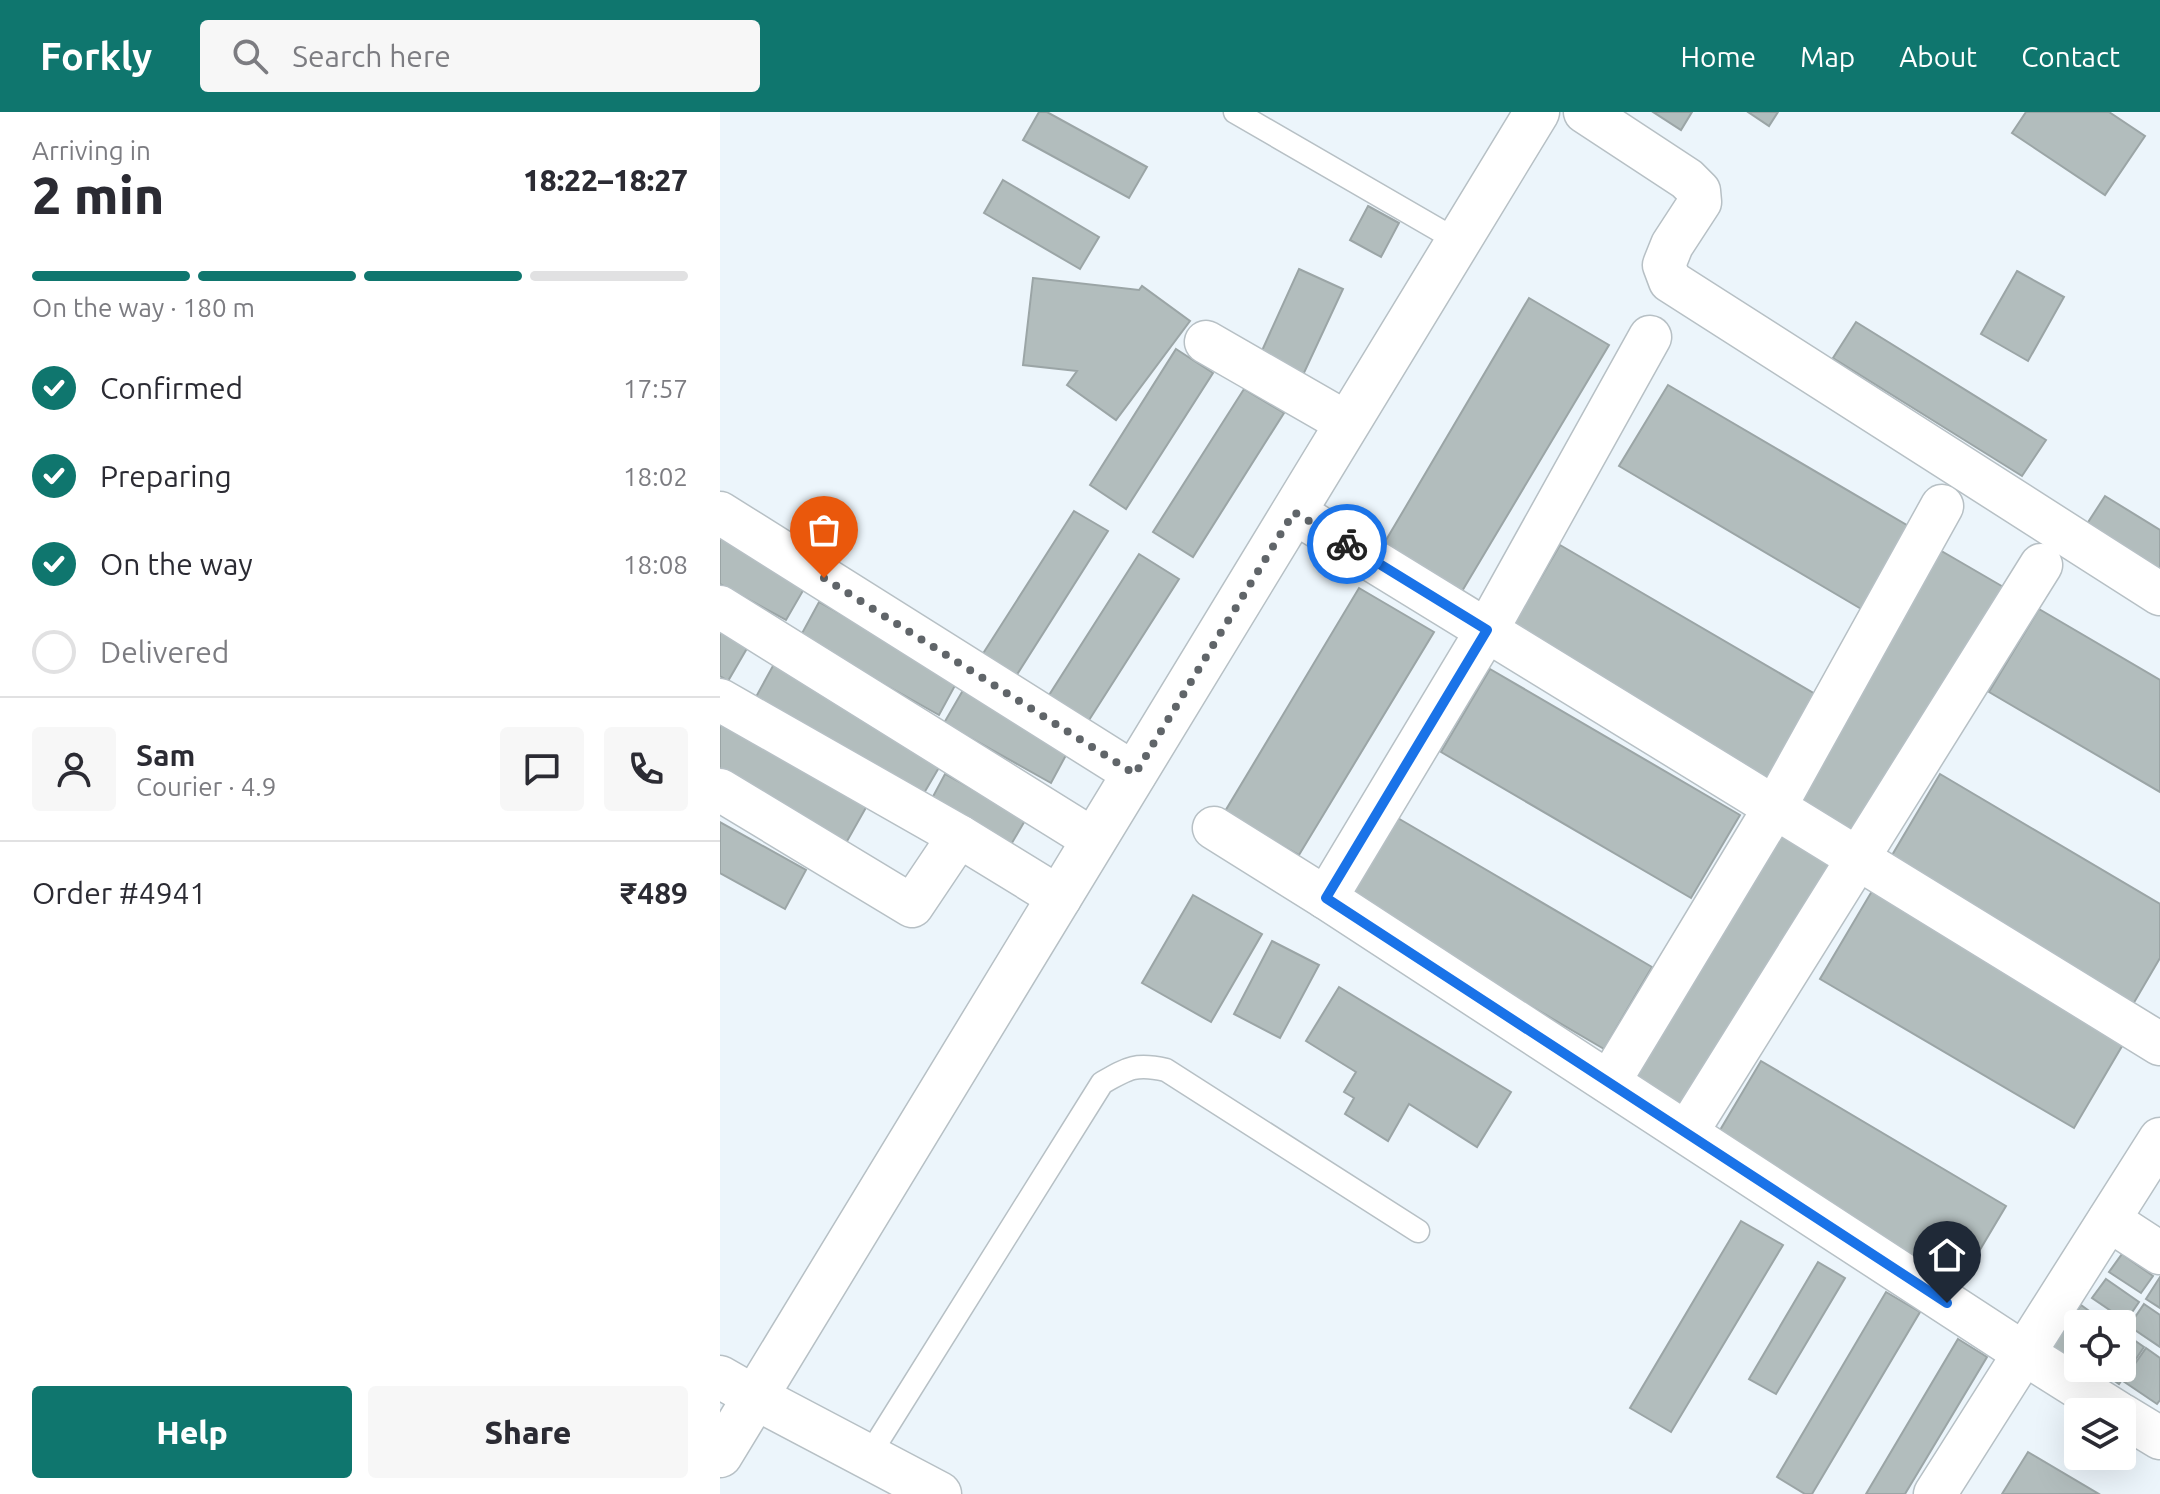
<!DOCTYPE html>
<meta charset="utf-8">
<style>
body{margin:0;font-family:Ubuntu,sans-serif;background:#f7f7f7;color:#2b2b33;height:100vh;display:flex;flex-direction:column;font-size:30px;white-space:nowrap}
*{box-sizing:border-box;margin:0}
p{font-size:26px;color:#7c7c81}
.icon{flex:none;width:44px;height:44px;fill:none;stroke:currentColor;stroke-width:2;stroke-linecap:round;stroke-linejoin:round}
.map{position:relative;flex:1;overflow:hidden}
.panel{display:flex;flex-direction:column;background:#fff;width:720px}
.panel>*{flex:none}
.controls{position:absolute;left:1344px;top:1198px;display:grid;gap:16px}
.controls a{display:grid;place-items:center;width:72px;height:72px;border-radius:8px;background:#fff;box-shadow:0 8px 32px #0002;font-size:40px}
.pin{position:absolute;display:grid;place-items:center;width:68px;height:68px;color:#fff;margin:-82px -34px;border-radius:50% 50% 50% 0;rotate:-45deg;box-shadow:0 0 8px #0007}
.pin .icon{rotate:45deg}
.courier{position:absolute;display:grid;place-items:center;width:80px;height:80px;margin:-40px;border:6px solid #1a73e8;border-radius:50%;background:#fff;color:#222;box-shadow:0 2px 10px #0007}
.overview em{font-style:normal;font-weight:800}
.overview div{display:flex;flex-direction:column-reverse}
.overview{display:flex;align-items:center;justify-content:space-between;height:136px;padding:0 32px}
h1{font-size:52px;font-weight:800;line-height:60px}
.bar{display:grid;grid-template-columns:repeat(4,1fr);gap:12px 8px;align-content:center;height:96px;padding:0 32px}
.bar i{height:10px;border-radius:6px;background:#e1e1e2}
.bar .current{background:#0f766e}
.bar p{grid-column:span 4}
.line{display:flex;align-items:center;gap:20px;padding:0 32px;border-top:2px solid #e1e1e2}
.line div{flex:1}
.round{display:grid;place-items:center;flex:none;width:84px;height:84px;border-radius:8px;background:#f7f7f7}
ol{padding:0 32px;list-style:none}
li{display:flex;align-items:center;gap:24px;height:88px}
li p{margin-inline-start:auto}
li .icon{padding:8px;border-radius:50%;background:#0f766e;color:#fff;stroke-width:4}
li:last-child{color:#7c7c81}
li i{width:44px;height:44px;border:4px solid #e1e1e2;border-radius:50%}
.cta{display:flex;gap:16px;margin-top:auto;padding:16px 32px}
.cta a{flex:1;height:92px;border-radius:8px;background:#0f766e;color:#fff;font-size:32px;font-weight:800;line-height:92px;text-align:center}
.cta a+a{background:#f7f7f7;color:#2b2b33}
header{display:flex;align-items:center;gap:48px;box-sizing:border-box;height:112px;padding:0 40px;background:#0f766e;color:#fff}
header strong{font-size:38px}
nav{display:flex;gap:44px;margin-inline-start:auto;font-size:28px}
.search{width:560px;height:72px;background:#f7f7f7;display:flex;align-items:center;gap:20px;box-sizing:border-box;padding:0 28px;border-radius:8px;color:#7c7c81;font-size:30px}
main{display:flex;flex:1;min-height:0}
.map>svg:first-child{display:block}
.building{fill:#b2bdbd;stroke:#9ba5a6;stroke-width:2}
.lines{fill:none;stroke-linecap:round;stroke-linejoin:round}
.service-casing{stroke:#b7c0c5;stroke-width:25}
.minor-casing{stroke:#b7c0c5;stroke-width:45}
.tertiary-casing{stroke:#b7c0c5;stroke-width:47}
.service{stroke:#fff;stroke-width:22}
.minor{stroke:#fff;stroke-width:42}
.tertiary{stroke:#fff;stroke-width:44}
.done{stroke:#606569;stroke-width:8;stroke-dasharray:0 14.4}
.route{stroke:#1a73e8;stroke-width:10}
</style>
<header>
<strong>Forkly</strong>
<div class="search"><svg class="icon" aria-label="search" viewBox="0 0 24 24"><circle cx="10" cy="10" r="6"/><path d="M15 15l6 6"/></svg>Search here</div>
<nav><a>Home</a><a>Map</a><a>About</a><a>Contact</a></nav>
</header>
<main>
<section class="panel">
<div class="overview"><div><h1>2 min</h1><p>Arriving in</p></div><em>18:22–18:27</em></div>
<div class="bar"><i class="current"></i><i class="current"></i><i class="current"></i><i></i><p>On the way · 180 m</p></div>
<ol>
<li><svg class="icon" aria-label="check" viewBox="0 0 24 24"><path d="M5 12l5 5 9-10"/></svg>Confirmed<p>17:57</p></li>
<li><svg class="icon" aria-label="check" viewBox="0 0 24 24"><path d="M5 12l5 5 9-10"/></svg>Preparing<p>18:02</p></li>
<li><svg class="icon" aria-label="check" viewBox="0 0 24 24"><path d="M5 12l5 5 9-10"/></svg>On the way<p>18:08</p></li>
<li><i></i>Delivered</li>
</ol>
<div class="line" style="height:144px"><a class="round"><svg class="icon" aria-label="person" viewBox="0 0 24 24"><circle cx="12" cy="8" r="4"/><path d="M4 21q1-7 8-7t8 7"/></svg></a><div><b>Sam</b><p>Courier · 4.9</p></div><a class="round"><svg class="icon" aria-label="chat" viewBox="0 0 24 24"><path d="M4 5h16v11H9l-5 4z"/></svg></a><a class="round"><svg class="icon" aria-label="phone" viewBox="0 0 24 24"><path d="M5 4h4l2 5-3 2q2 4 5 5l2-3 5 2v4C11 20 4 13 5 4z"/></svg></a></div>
<div class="line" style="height:104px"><div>Order #4941</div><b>₹489</b></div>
<div class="cta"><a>Help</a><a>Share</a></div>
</section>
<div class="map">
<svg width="1440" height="1382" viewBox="0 0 1440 1382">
<rect width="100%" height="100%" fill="#ecf5fb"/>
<!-- building -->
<g class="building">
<path d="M319 0H327L427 55 409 86 303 28Z"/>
<path d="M933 0H972L961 18Z"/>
<path d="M1028 0H1058L1049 14Z"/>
<path d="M1306 0H1389L1425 24 1385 83 1292 21Z"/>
<path d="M283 68 379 125 360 157 264 101Z"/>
<path d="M648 94 679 111 661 145 630 128Z"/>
<path d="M579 157 623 177 583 263 540 243Z"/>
<path d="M1297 159 1344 185 1308 249 1261 222Z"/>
<path d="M313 166 419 178 422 174 470 209 396 308 347 273 357 259 303 253Z"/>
<path d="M809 186 889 233 738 486 659 440Z"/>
<path d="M1136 210 1326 328 1302 364 1113 246Z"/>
<path d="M456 237 493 261 406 397 370 373Z"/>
<path d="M948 273 1197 419 1148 501 899 354Z"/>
<path d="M524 277 564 301 473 445 433 420Z"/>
<path d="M1385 384 1440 418V462L1365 415Z"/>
<path d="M354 399 388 419 291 572 257 551Z"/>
<path d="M0 421 88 470 66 508 0 472Z"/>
<path d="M840 433 1097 583 1047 666 791 517Z"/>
<path d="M1218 437 1292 480 1145 728 1071 684Z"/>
<path d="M419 442 459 467 364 616 324 591Z"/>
<path d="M639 476 714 520 579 743 504 701Z"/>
<path d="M99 490 238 568 219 603 80 525Z"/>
<path d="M1319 497 1440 568V680L1269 580Z"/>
<path d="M0 507 33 526 8 569 0 564Z"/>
<path d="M54 552 224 647 200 688 31 594Z"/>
<path d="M770 557 1020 703 971 786 721 640Z"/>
<path d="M246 573 352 632 331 671 224 611Z"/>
<path d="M0 601 152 685 126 731 0 661Z"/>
<path d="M225 662 306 707 289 736 209 692Z"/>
<path d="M1220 662 1440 792V846L1412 894 1168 750Z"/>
<path d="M676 705 932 855 884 937 628 787Z"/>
<path d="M1051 709 1126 752 976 1005 902 960Z"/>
<path d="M0 710 86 758 65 797 0 761Z"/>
<path d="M1152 779 1405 929 1354 1016 1100 867Z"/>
<path d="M473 783 542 822 491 910 422 871Z"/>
<path d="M552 829 599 853 560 926 514 902Z"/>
<path d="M619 875 791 980 757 1035 689 992 668 1029 625 1002 634 986 624 980 636 960 586 929Z"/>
<path d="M1041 949 1286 1094 1236 1178 990 1035Z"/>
<path d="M1021 1109 1063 1133 951 1320 910 1296Z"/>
<path d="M1402 1142 1433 1164 1421 1181 1389 1160Z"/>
<path d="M1098 1150 1125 1166 1056 1282 1029 1267Z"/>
<path d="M1440 1165V1196L1426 1187Z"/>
<path d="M1386 1167 1419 1190 1406 1209 1372 1186Z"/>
<path d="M1166 1180 1200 1200 1092 1382H1085L1057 1365Z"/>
<path d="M1424 1192 1440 1203V1235L1409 1214Z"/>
<path d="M1361 1193 1387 1212H1358V1256H1373L1367 1266 1328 1240Z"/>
<path d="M1404 1221 1424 1235 1399 1272 1379 1258 1380 1256H1402Z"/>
<path d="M1238 1227 1267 1245 1185 1382H1146Z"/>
<path d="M1426 1236 1440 1246V1288L1437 1292 1403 1269Z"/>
<path d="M1308 1340 1379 1382H1282Z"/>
</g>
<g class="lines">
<!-- service casing -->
<g class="service-casing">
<g id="service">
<path d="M515 0 738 129"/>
<path d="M148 1345 382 971C408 956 416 951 446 958L698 1119"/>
</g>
</g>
<!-- minor casing -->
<g class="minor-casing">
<g id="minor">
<path d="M865 0 967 67 979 79 980 90 952 133 944 153 950 169 1440 482"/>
<path d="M486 230 627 311"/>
<path d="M574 400 1440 932"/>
<path d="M0 401 415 662"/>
<path d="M0 495 374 728"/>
<path d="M0 588 239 724 340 786"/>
<path d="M0 678 192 794 239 724"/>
<path d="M494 716 606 786 1305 1242 1397 1300"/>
<path d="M606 786 767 518 930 225"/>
<path d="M889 970 1055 695 1222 394"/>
<path d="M967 1020 1321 453"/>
<path d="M1389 1108 1440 1141"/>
<path d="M0 1265 35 1285"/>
<path d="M1402 1303 1440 1326"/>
<path d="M1215 1382 1440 1027"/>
</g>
</g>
<!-- tertiary casing -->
<g class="tertiary-casing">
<g id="tertiary">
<path d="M35 1285 219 1382"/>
<path d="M0 1343 817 0"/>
</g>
</g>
<!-- service -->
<use href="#service" class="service"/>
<!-- minor -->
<use href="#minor" class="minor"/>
<!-- tertiary -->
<use href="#tertiary" class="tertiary"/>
</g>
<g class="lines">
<!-- done -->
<path class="done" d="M104 466 415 662 574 400 627 432"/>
<!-- route -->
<path class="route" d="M627 432 767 518 606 786 1227 1191"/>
</g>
</svg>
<div class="controls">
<a><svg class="icon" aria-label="locate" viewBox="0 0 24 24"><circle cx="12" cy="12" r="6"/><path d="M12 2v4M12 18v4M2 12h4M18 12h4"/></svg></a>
<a><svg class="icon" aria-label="layers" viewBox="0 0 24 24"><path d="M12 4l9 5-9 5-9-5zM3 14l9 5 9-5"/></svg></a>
</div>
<div class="pin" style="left:104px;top:466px;background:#ea580c"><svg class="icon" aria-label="bag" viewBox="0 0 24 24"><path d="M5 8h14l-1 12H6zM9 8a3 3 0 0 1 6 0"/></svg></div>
<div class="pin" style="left:1227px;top:1191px;background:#1f2937"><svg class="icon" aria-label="home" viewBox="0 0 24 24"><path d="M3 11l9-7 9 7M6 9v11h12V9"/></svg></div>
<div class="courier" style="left:627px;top:432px"><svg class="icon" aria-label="bike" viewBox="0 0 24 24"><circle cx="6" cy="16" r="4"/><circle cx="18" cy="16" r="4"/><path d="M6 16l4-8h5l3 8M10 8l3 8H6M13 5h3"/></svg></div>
</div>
</main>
